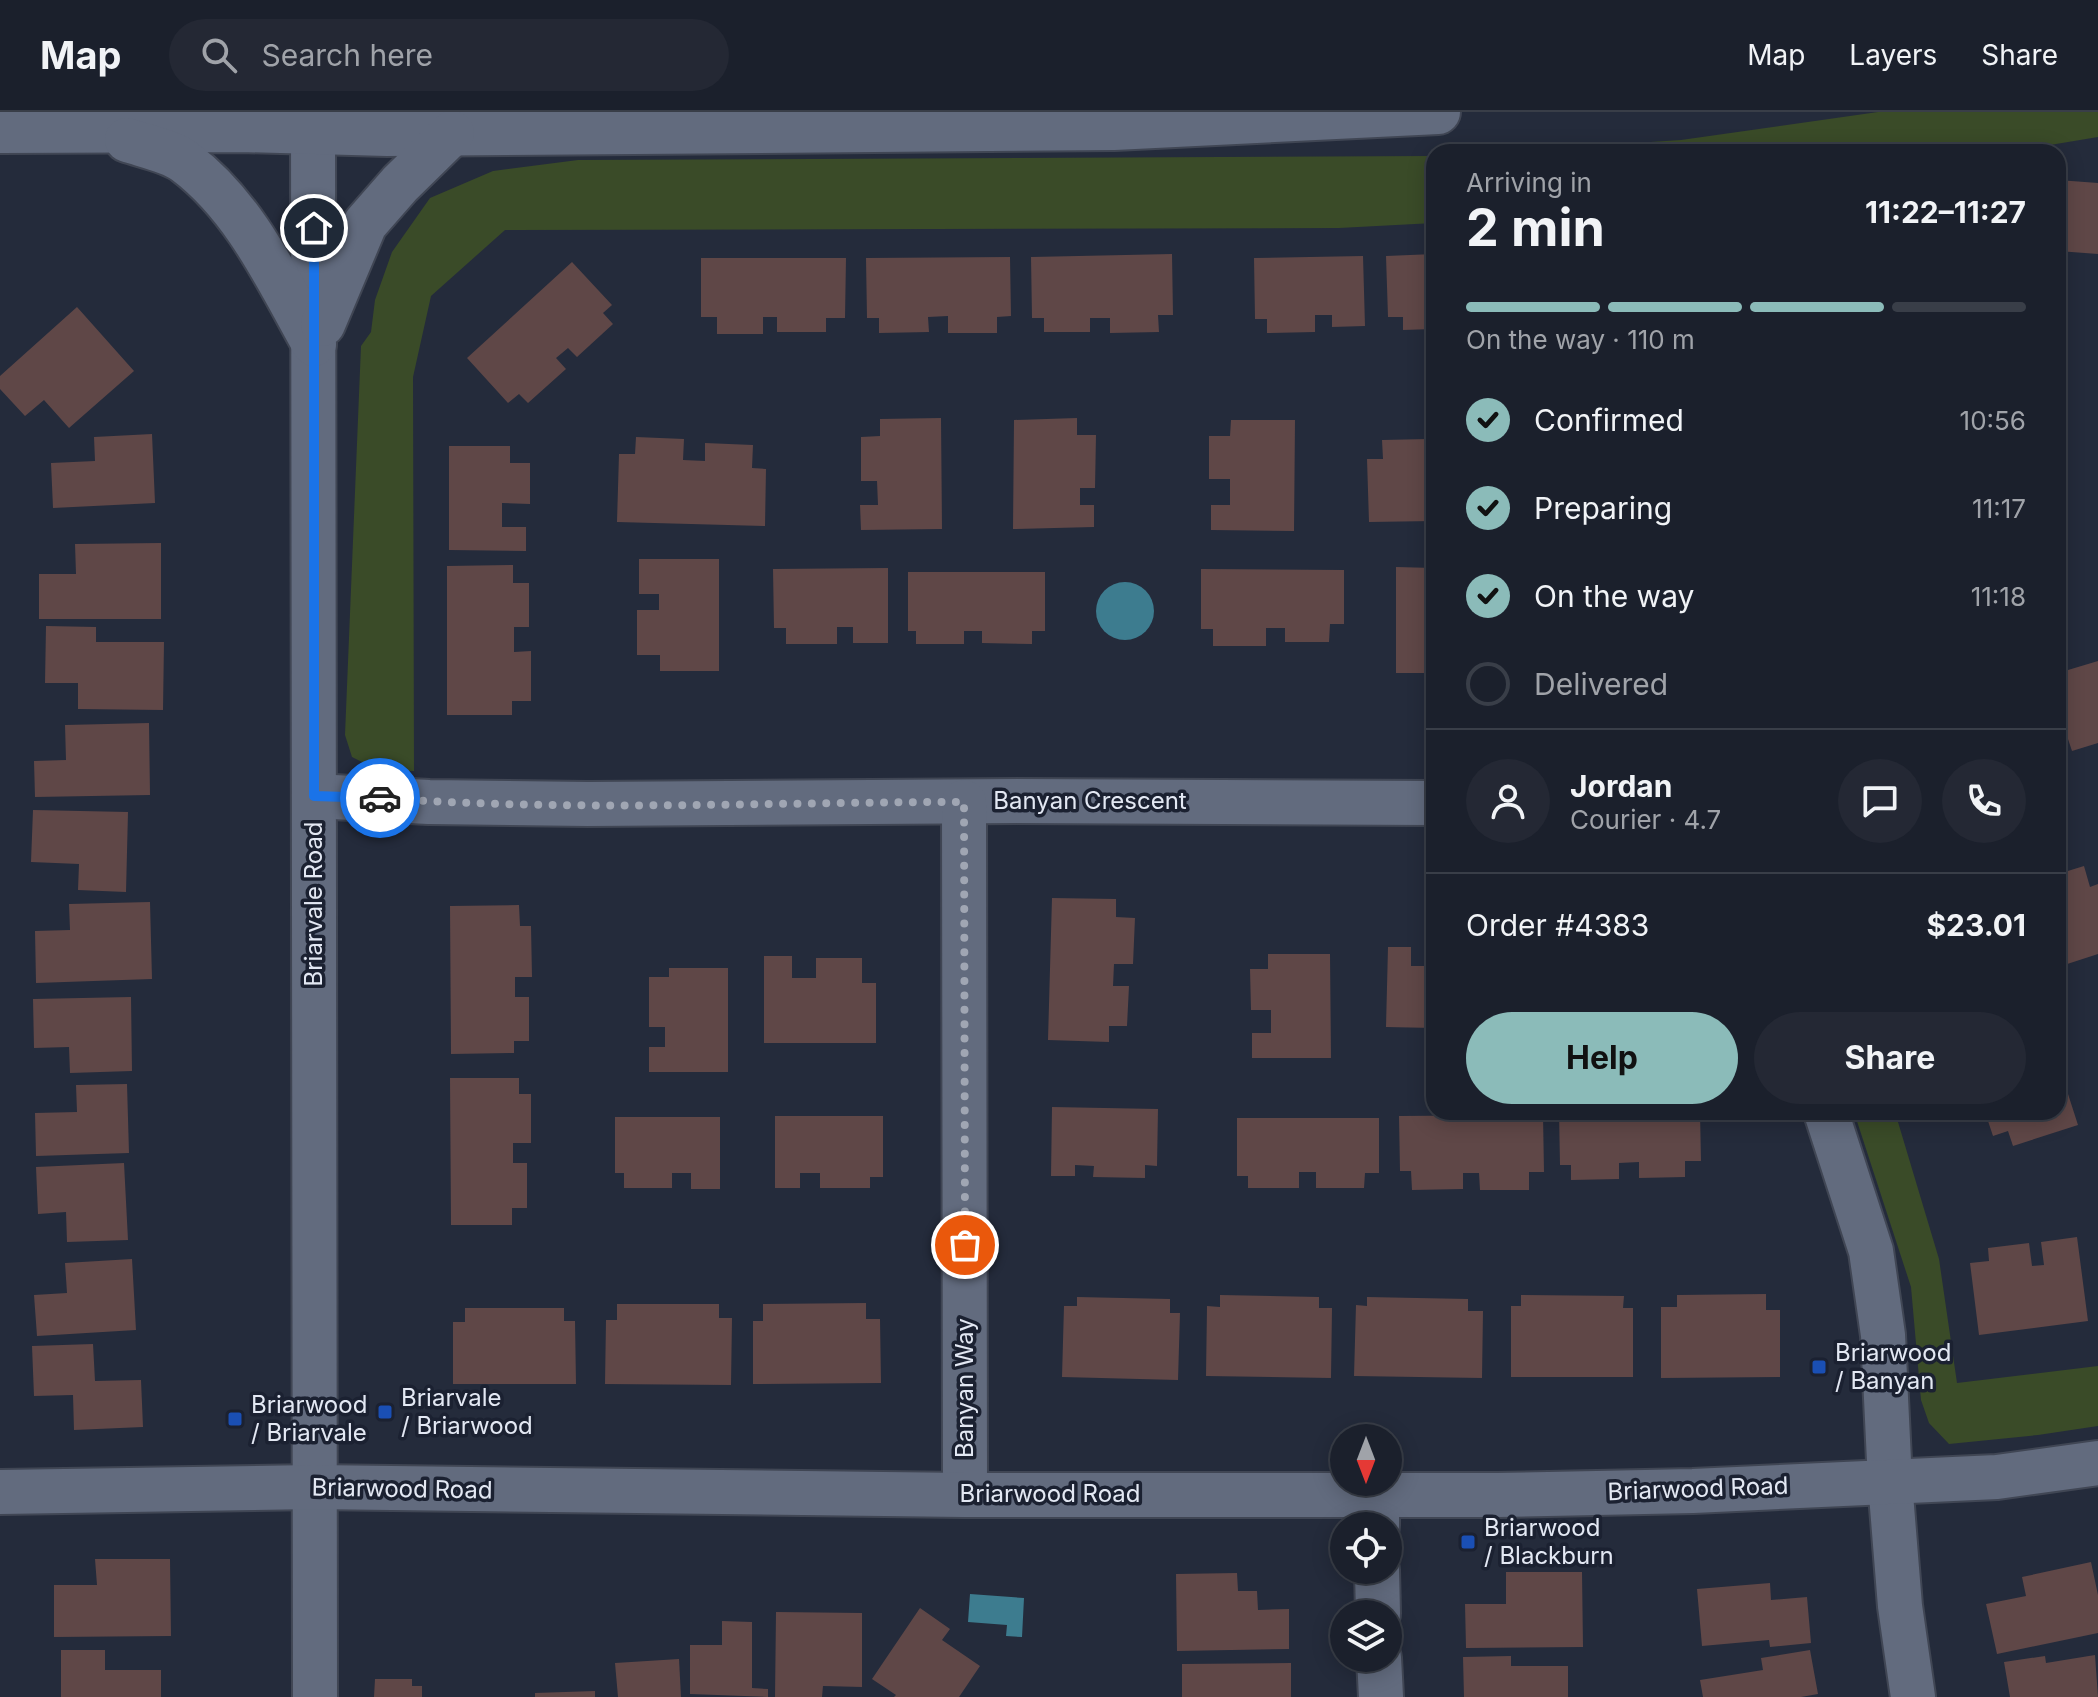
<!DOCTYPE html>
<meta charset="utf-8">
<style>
body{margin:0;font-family:Inter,sans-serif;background:#242834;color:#f1f3f6;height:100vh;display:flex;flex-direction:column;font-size:30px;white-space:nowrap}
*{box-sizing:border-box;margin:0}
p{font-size:26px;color:#a0a3a9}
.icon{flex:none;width:44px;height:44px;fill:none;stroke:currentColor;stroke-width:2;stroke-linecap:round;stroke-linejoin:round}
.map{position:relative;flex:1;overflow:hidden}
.drawer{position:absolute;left:1426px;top:32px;width:640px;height:976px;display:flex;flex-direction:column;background:#1b202c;border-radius:24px;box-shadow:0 4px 20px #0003,0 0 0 2px #393e48}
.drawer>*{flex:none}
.needle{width:52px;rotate:180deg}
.controls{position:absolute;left:1330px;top:1312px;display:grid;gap:16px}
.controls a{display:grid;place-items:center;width:72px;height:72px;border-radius:50%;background:#1b202c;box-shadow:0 4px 20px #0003,0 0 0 2px #393e48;font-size:40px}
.pin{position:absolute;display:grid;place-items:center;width:68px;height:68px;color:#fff;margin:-34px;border:4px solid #fff;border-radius:50%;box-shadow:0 2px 8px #0007}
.courier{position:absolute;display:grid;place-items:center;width:80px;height:80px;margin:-40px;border:6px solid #1a73e8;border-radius:50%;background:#fff;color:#222;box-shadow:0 2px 10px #0007}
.summary em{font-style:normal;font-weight:700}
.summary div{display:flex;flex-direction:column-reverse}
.summary{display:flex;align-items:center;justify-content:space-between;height:136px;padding:0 40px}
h1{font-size:52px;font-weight:700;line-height:60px}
.bar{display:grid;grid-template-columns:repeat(4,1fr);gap:12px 8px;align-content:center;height:96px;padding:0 40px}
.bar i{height:10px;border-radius:6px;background:#393e48}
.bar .active{background:#8bbbb9}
.bar p{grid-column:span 4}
.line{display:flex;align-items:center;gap:20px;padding:0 40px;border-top:2px solid #393e48}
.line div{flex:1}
.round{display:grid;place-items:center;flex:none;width:84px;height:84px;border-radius:42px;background:#242834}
ol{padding:0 40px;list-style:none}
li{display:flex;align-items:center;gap:24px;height:88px}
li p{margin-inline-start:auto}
li .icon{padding:8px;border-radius:50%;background:#8bbbb9;color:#111;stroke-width:4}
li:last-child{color:#a0a3a9}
li i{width:44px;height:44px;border:4px solid #393e48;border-radius:50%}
.button{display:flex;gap:16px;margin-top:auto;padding:16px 40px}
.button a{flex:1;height:92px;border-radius:48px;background:#8bbbb9;color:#111;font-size:32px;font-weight:700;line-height:92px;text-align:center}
.button a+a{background:#242834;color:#f1f3f6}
header{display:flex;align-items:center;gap:48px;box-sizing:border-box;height:112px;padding:0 40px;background:#1b202c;border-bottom:2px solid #393e48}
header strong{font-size:38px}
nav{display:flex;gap:44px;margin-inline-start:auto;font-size:28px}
.search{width:560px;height:72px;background:#242834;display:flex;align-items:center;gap:20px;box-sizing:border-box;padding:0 28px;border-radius:44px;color:#a0a3a9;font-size:30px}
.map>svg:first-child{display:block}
.green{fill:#3a4b28}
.water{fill:#3d7c8f}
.building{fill:#5f4747}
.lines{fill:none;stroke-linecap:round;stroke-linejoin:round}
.street-casing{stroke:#404654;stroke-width:48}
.secondary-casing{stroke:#404654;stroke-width:48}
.street{stroke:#626b7e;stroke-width:44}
.secondary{stroke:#626b7e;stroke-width:44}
.done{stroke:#a0a6b3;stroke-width:8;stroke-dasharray:0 14.4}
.route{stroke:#1a73e8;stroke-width:10}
.transit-dot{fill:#1a4fb4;stroke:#1b2131;stroke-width:3}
.labels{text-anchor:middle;stroke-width:7;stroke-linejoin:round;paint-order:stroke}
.street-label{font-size:24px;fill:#e3e8f3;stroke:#1b2131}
.poi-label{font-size:24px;fill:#e3e8f3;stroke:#1b2131;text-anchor:start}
</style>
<header>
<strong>Map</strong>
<div class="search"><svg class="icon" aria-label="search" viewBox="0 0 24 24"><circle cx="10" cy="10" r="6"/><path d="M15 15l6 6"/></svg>Search here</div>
<nav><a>Map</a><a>Layers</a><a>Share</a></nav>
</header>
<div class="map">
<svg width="2098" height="1585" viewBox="0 0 2098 1585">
<rect width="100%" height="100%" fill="#242b3b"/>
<!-- green -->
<g class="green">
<path d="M1878 0H2098V25L2007 40H1499L1681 28Z"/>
<path d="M1434 44V111L1339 116 505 118 431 184 413 265 414 659 378 658 352 645 345 623 361 234 371 220 375 188 392 140 430 86 493 59 578 48Z"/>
<path d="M1854 1000H1895L1939 1147 1957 1271 2098 1254V1314L2038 1323 1949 1332 1929 1311 1921 1288 1911 1175Z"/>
</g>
<!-- water -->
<g class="water">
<circle cx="1125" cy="499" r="29"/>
<path d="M970 1482 1024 1486 1022 1525 1006 1524 1007 1513 968 1510Z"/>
</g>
<!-- building -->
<g class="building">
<path d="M2058 68 2098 71V142L2058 139Z"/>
<path d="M1172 142 1173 203H1158L1159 220 1110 221V206H1090V220H1044V206H1032L1031 145Z"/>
<path d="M1434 142V217L1403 218V205H1388L1386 144Z"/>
<path d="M1363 144 1365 214 1332 215V203H1315V220L1267 221V207H1255L1254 146Z"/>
<path d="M1010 145 1011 204 997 205V221H948V204L928 205 929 220 879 221V206H867L866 146Z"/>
<path d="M701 146H846L845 206H826V220H777V205H763V222H717V205H701Z"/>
<path d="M572 150 612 193 603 201 613 212 577 245 568 236 556 246 566 257 528 291 519 282 508 291 467 246Z"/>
<path d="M77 195 134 259 69 316 44 288 25 304 0 277V264Z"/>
<path d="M941 306 942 417 861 418 860 393H878L877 369H861V325L880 324V307Z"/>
<path d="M1077 306V323H1096L1095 376H1080V393H1094V415L1013 417 1014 308Z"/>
<path d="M1231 308H1295L1294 419 1211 418V393H1230V367H1209V324H1230Z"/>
<path d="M152 322 155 391 53 396 51 351 95 349 94 325Z"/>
<path d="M636 325 684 327 683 348 705 349V331L753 333 752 356 766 357 765 414 617 410 619 342H635Z"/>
<path d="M1428 327 1429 347H1434V409L1369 410 1367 347H1383L1382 328Z"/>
<path d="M449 334H510V351H530V392L502 391V415H526V439L449 438Z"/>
<path d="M161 431V507H39V462H76L75 432Z"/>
<path d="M639 447H719V559H660V543H637V498H659V482H639Z"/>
<path d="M513 453V471H529V515H514V540L531 539V589H512V603H447V454Z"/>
<path d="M1396 455 1434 456V561H1396Z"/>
<path d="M888 456V531H853V515H837V532H786V516H774L773 457Z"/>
<path d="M1201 457 1344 458V512H1330L1329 530H1285V516H1266V534H1213V517H1201Z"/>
<path d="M908 460H1045V519H1032V532L982 531V519H964V532H916V519H908Z"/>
<path d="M46 514 96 515V530H164L163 598 78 597V571H45Z"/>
<path d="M2098 549V631L2072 639 2067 624 2058 626V561Z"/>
<path d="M149 611 150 683 35 685 34 649 66 648 65 613Z"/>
<path d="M33 698 128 700 126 780 78 778 79 752 31 750Z"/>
<path d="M2084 754 2090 775 2098 772V842L2058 855V762Z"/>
<path d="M1052 786 1116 787V805L1135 806 1133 852H1114L1113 874H1129L1127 914H1109V930L1048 928Z"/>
<path d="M150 790 152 867 36 871 35 819 70 818 69 792Z"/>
<path d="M519 793 520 814H531L532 865H515V885H529V929H514V941L451 942 450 794Z"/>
<path d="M1388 835H1411V854H1430V836H1434V916L1386 915Z"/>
<path d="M1268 842H1330L1331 946H1252V921H1271V898H1251L1250 857H1268Z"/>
<path d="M764 844H792V866H816V846H862V871H876V931H764Z"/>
<path d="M669 856H728V960H649V935H665V915H649V865H669Z"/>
<path d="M131 885 132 959 70 961 69 935 34 936 33 887Z"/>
<path d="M2059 954 2078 1013 2013 1034 2008 1019 1993 1024 1985 1000H2058Z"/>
<path d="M450 966H519V982H531V1031H513V1051H527V1096H512V1113H451Z"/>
<path d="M127 972 129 1041 36 1044 35 1001 77 1000 76 973Z"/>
<path d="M1052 995 1158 997 1157 1054 1145 1053V1066L1093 1065 1094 1054 1075 1053V1064H1051Z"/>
<path d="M1559 1000H1700L1701 1049H1685V1065L1639 1066V1050L1619 1051V1067L1571 1068V1053H1560Z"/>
<path d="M1543 1003 1544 1060H1529V1078H1480L1479 1061H1463V1077L1412 1078 1411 1059H1400L1399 1004Z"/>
<path d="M775 1004H883V1065H870V1076H820V1061H800V1076H775Z"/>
<path d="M615 1005H720V1077H691V1061H672V1076H624V1061H615Z"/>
<path d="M1237 1006H1379V1061H1365L1364 1076H1316V1060H1299V1076H1248V1064H1237Z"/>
<path d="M124 1051 128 1128 67 1130 66 1100 38 1102 36 1055Z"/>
<path d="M2077 1125 2088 1209 1979 1223 1970 1151 1989 1149 1988 1136 2029 1131 2032 1154 2044 1153 2041 1130Z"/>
<path d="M132 1147 136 1218 37 1224 34 1183 67 1181 65 1151Z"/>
<path d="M1766 1182V1198H1780V1265L1661 1266V1195H1677V1183Z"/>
<path d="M1220 1183 1319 1185V1196H1332L1331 1266 1206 1264 1207 1194 1220 1195Z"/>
<path d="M1521 1183 1624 1184 1623 1196H1633V1265H1511V1194H1521Z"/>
<path d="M1077 1185 1170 1187V1201H1180L1178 1268 1062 1265 1064 1194H1077Z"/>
<path d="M1367 1185 1468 1187V1199H1483L1482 1266 1354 1264 1356 1193 1367 1194Z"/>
<path d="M866 1191V1207H880L881 1271 753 1272V1209H763V1192Z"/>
<path d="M617 1192H719V1206H732L731 1273 605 1272 606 1208H617Z"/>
<path d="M465 1196H564V1209H575L576 1272H453V1210H465Z"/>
<path d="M93 1232 95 1269 141 1268 143 1315 74 1318 73 1283 34 1284 32 1234Z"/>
<path d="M95 1447H170L171 1524 54 1525V1473H97Z"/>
<path d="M2091 1450 2098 1483V1521L1997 1542 1986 1492 2026 1484 2022 1465Z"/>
<path d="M1506 1460H1582L1583 1535 1466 1536 1465 1492H1506Z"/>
<path d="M1237 1461 1238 1479H1257L1258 1498 1289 1497V1537L1177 1539 1176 1462Z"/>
<path d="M1770 1471 1771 1488 1807 1485 1811 1531 1770 1535 1769 1528 1702 1534 1697 1477Z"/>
<path d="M920 1496 950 1517 942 1528 980 1554 959 1585H894L896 1583 872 1567Z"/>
<path d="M776 1500 862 1501V1575L823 1574 822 1585H775Z"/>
<path d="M722 1509 752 1510V1576L768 1577V1585L690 1582V1533H722Z"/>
<path d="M61 1538H105V1558H161V1585H61Z"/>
<path d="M1810 1538 1818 1582 1801 1585H1703L1700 1568 1763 1558 1761 1546Z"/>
<path d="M2095 1543 2098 1585H2010L2004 1550 2045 1544 2046 1551Z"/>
<path d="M1511 1544V1554H1568V1585H1464L1463 1545Z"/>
<path d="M679 1547 681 1585H618L615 1551Z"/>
<path d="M1291 1551V1585H1182V1552Z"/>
<path d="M375 1567H412V1574H422V1585H374Z"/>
<path d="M595 1579V1585H535V1581Z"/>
</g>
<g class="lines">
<!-- street casing -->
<g class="street-casing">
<g id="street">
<path d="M314 684 429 690 588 692 1017 689 1434 691"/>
<path d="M964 690 965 1383"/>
<path d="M1826 1000 1871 1139 1883 1223 1890 1370 1900 1494 1913 1585"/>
<path d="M1377 1382V1414"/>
<path d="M1377 1458 1378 1502"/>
<path d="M1379 1546 1381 1585"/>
</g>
</g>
<!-- secondary casing -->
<g class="secondary-casing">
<g id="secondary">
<path d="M313 0 315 1585"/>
<path d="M0 19 241 18 387 22 1114 16 1438 0"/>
<path d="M127 28C145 34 171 39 185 50 245 95 278 168 314 232"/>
<path d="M323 212 365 112 400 72 452 21"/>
<path d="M0 1380 313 1375 965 1383H1497L1693 1379 1997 1365 2098 1351"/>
</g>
</g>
<!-- street -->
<use href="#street" class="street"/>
<!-- secondary -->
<use href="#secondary" class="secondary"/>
</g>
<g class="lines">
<!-- done -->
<path class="done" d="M380 686C572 700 771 690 964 690L965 1133"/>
<!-- route -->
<path class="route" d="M314 116V684L380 686"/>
</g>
<!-- markers -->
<g class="transit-dot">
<rect x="1811" y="1247" width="16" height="16" rx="4"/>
<rect x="377" y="1292" width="16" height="16" rx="4"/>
<rect x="227" y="1299" width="16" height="16" rx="4"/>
<rect x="1460" y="1422" width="16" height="16" rx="4"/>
</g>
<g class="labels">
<!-- street labels -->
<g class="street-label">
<text x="1090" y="697">Banyan Crescent</text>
<text transform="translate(314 792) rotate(-90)" y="8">Briarvale Road</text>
<text transform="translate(965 1276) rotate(-90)" y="8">Banyan Way</text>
<text transform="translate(402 1377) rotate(1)" y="8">Briarwood Road</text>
<text transform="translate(1698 1377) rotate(-2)" y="8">Briarwood Road</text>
<text x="1050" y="1390">Briarwood Road</text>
</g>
<!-- poi labels -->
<g class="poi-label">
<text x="1835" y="1249">Briarwood<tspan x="1835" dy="28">/ Banyan</tspan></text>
<text x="401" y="1294">Briarvale<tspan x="401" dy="28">/ Briarwood</tspan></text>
<text x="251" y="1301">Briarwood<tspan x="251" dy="28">/ Briarvale</tspan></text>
<text x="1484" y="1424">Briarwood<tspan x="1484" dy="28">/ Blackburn</tspan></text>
</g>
</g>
</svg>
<div class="controls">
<a><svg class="needle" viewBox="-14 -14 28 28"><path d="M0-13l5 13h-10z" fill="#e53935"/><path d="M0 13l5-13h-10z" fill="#a0a3a9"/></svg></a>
<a><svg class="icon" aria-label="locate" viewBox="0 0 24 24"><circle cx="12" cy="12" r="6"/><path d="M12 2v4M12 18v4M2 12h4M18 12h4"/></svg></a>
<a><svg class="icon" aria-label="layers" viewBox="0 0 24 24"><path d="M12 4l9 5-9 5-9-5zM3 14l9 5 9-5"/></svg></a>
</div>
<div class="pin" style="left:965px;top:1133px;background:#ea580c"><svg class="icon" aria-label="bag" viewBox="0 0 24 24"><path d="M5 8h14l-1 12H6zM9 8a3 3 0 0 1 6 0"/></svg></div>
<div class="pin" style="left:314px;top:116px;background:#1f2937"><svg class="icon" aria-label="home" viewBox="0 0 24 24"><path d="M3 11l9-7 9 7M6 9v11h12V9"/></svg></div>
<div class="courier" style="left:380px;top:686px"><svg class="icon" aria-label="car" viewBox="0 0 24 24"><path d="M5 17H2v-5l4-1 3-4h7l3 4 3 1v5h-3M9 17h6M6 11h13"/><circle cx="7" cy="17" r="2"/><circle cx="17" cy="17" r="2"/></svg></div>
<section class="drawer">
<div class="summary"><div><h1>2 min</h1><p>Arriving in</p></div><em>11:22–11:27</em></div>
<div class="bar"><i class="active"></i><i class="active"></i><i class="active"></i><i></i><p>On the way · 110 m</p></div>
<ol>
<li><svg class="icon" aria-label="check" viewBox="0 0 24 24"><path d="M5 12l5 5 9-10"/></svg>Confirmed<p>10:56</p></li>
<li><svg class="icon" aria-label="check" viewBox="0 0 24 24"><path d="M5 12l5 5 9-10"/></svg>Preparing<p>11:17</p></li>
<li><svg class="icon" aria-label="check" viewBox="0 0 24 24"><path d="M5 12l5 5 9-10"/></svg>On the way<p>11:18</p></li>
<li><i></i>Delivered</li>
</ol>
<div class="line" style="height:144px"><a class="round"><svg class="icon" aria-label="person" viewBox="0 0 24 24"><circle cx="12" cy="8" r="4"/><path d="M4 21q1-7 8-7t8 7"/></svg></a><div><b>Jordan</b><p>Courier · 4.7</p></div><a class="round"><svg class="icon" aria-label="chat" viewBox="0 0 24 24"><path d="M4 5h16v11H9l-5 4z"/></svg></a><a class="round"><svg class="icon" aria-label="phone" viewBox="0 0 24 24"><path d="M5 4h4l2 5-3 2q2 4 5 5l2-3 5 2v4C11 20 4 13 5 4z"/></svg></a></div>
<div class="line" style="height:104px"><div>Order #4383</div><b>$23.01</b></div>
<div class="button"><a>Help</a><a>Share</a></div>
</section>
</div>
